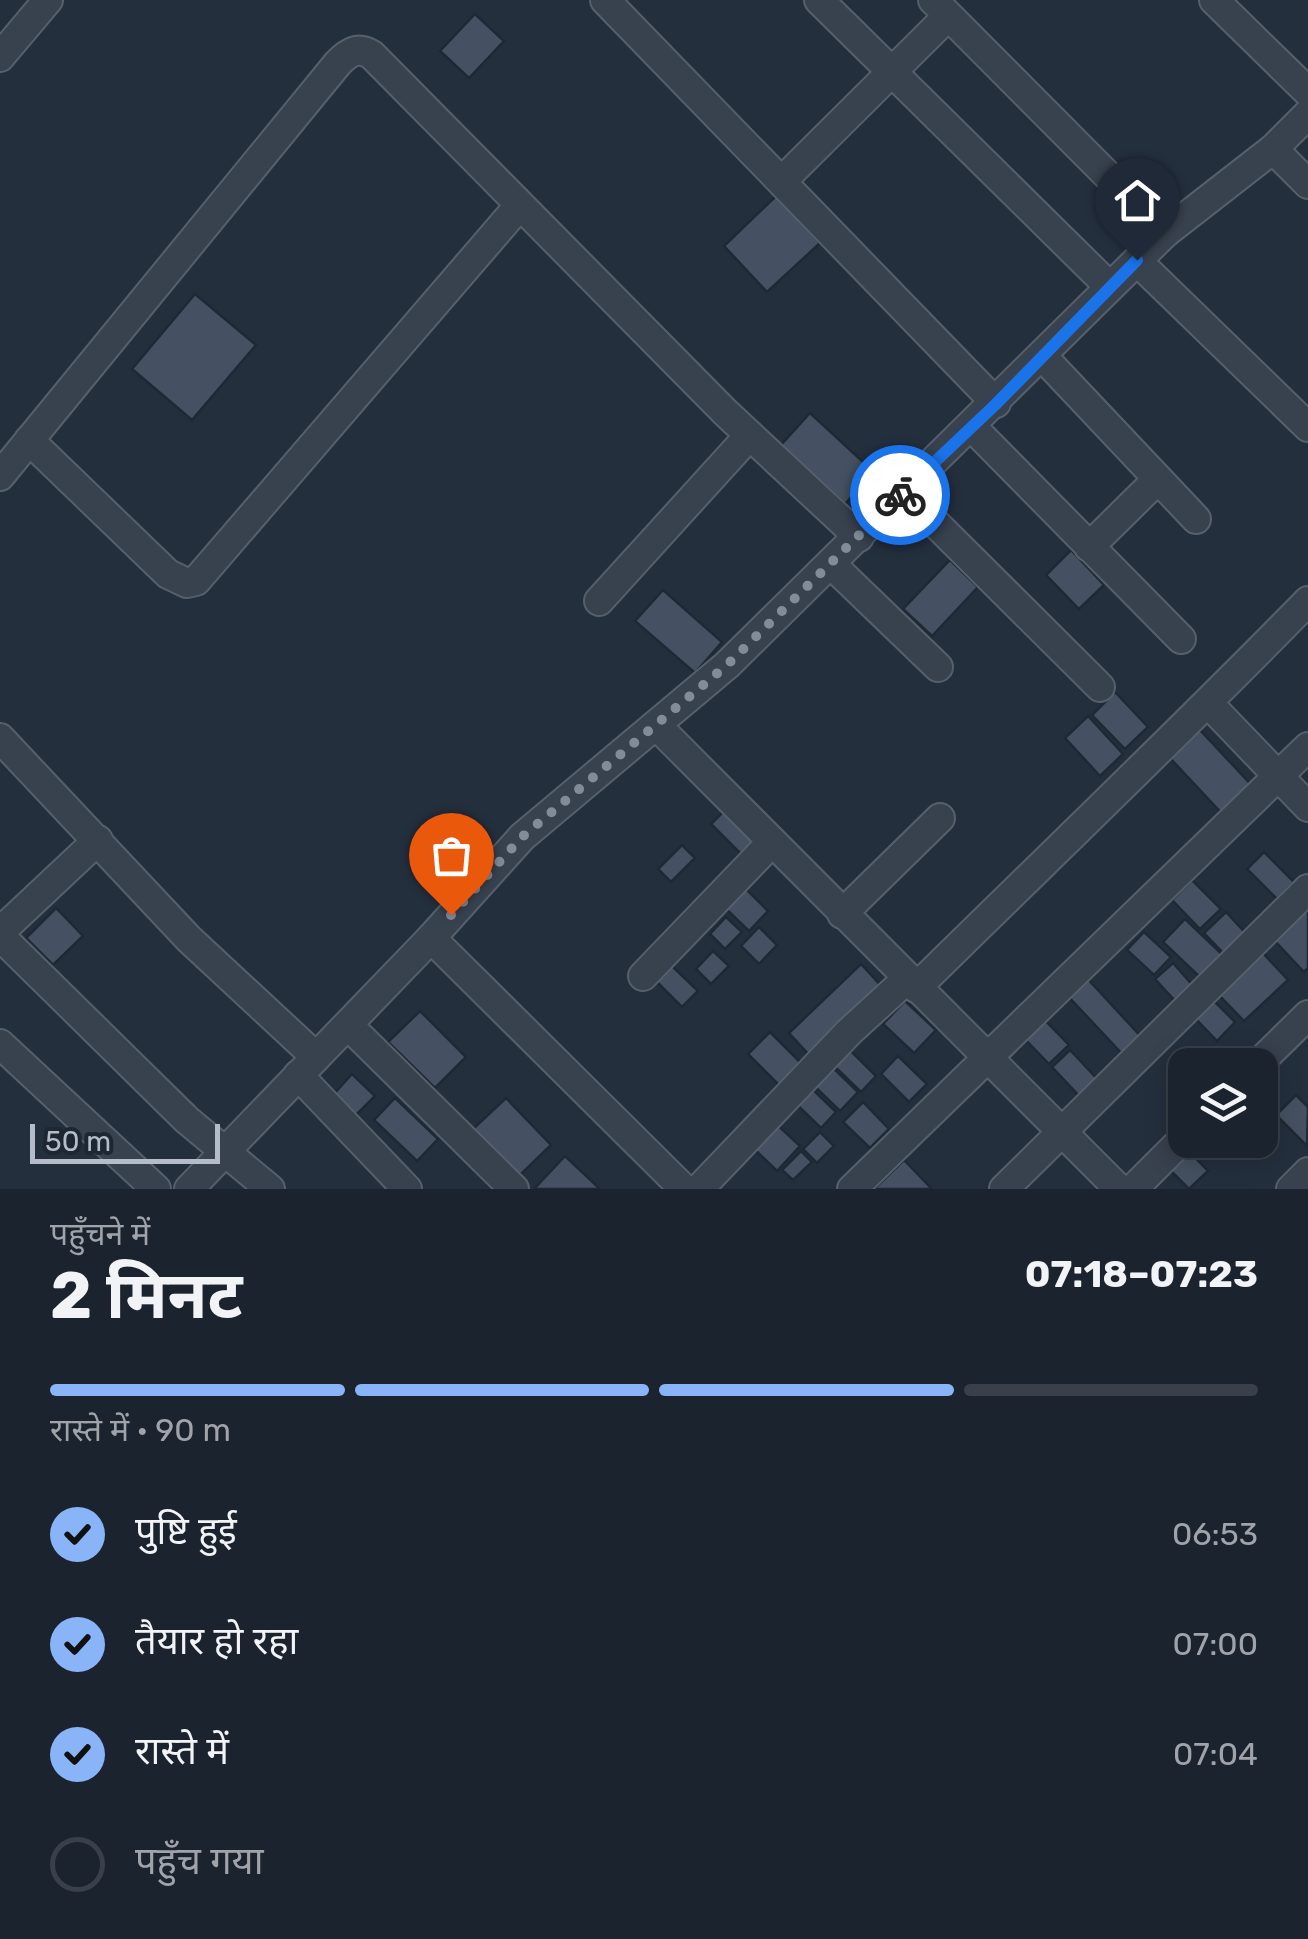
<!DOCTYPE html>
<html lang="hi">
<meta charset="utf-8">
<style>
body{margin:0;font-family:Rubik,"Noto Sans Devanagari",sans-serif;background:#242b36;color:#f1f3f6;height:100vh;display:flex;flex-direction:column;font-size:38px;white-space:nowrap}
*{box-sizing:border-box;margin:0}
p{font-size:32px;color:#a0a4aa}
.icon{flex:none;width:55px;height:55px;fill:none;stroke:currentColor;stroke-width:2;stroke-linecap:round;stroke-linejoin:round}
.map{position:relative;height:1189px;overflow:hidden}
.panel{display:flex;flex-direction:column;background:#1b232e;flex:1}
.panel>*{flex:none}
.buttons{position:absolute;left:1168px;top:1048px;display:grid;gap:20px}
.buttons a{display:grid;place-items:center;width:110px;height:110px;border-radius:20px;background:#1b232e;box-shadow:0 5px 25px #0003,0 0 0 2px #39404a;font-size:50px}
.scale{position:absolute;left:30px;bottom:25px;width:190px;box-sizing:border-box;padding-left:10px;border:5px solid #b4bcc9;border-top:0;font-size:28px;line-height:35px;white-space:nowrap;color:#b4bcc9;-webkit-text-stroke:8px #1d2633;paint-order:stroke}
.pin{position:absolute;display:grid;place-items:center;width:85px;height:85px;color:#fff;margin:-102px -42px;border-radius:50% 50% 50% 0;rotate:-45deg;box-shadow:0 0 10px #0007}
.pin .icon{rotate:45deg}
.courier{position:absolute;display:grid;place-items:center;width:100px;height:100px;margin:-50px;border:8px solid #1a73e8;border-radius:50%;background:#fff;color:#222;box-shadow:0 2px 12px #0007}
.summary em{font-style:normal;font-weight:700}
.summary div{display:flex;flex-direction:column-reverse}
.summary{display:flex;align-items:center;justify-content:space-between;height:170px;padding:0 50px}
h1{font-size:65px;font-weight:700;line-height:75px}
.bar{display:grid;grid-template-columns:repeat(4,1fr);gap:15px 10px;align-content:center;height:120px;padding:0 50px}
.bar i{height:12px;border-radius:8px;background:#39404a}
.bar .on{background:#8ab4f8}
.bar p{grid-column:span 4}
ol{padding:0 50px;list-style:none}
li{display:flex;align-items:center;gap:30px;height:110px}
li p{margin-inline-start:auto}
li .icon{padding:10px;border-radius:50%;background:#8ab4f8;color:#111;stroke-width:4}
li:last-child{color:#a0a4aa}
li i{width:55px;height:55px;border:5px solid #39404a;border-radius:50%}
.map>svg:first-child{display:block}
.building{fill:#455162;stroke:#1f2835;stroke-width:2.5}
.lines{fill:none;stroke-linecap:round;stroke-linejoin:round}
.minor-casing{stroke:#565f6c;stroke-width:32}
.minor{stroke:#38414e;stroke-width:28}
.done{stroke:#828b98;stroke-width:10;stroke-dasharray:0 18}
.route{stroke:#1a73e8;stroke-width:12}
</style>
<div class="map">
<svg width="1308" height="1189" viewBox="0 0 1308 1189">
<rect width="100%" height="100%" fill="#242f3e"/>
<!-- building -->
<g class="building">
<path d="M475 14 504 41 469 78 440 51Z"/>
<path d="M776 196 820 243 767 292 724 246Z"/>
<path d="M195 294 256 345 192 420 132 369Z"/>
<path d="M810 413 874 472 845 504 781 445Z"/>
<path d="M1071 550 1104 585 1079 609 1046 575Z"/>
<path d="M950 560 978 587 932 636 903 609Z"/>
<path d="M663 590 722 642 695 673 635 621Z"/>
<path d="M1115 692 1148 727 1125 749 1092 715Z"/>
<path d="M1088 716 1123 754 1100 776 1065 738Z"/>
<path d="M1199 729 1258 792 1228 820 1169 757Z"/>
<path d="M724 811 755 843 743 856 711 824Z"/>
<path d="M682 845 695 858 671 882 658 869Z"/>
<path d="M1264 852 1294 882 1277 899 1247 869Z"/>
<path d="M1192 880 1221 909 1200 929 1172 900Z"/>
<path d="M744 887 768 911 749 931 724 907Z"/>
<path d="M1308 906V968L1304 972 1273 939Z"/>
<path d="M56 908 83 936 53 965 26 938Z"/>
<path d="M1226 912 1252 940 1230 960 1204 933Z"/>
<path d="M726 917 742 932 725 949 710 934Z"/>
<path d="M1185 919 1227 959 1205 982 1163 942Z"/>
<path d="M759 927 777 945 759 964 741 946Z"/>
<path d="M1144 932 1171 957 1154 975 1127 950Z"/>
<path d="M713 951 729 966 711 984 696 969Z"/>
<path d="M1261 951 1288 980 1244 1021 1217 993Z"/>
<path d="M1173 963 1195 988 1178 1004 1155 979Z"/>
<path d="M861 964 883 988 811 1057 789 1033Z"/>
<path d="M672 966 698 991 682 1007 657 982Z"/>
<path d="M1084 975 1145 1041 1126 1058 1065 993Z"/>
<path d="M1209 996 1235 1022 1217 1041 1191 1014Z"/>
<path d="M905 1001 936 1030 914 1053 883 1024Z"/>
<path d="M420 1011 466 1057 435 1088 388 1042Z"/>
<path d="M1038 1013 1069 1045 1049 1064 1018 1032Z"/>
<path d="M770 1032 802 1064 780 1086 748 1054Z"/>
<path d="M844 1044 876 1076 861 1092 828 1060Z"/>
<path d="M1070 1050 1102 1084 1084 1101 1052 1067Z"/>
<path d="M898 1056 927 1084 909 1102 881 1074Z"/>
<path d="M826 1061 858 1092 840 1111 808 1080Z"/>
<path d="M352 1074 375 1096 355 1116 333 1095Z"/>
<path d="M806 1083 836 1112 821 1128 791 1099Z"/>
<path d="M1296 1095 1308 1107 1307 1146 1276 1115Z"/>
<path d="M395 1098 438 1139 417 1161 374 1120Z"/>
<path d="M506 1098 551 1145 518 1177 473 1129Z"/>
<path d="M863 1102 889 1129 870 1148 843 1122Z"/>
<path d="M770 1118 800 1146 777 1171 747 1142Z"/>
<path d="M820 1132 834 1146 817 1163 803 1149Z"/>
<path d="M1182 1144 1208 1171 1189 1189 1163 1163Z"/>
<path d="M801 1151 812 1162 793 1180 782 1170Z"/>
<path d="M565 1156 600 1189H534Z"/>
<path d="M904 1160 932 1189H874Z"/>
</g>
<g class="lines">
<!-- minor casing -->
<g class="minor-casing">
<g id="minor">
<path d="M605 0 996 403"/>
<path d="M819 0 1110 287"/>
<path d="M933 0 1165 233"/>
<path d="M1214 0 1308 92"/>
<path d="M0 57 48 0"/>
<path d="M1273 149 1308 184"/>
<path d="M782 181 948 16"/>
<path d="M1137 261 1308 427"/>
<path d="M1043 357 1196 519"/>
<path d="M972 427 1181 639"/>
<path d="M29 440 168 574 187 583 196 581 519 206"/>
<path d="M0 476 338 63C349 52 358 46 372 55L726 413 859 537"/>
<path d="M903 491 1100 687"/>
<path d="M1089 547 1158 479"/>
<path d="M831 564 938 667"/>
<path d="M599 601 749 436"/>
<path d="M1208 703 1308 807"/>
<path d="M656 725 1119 1189"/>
<path d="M0 738 189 939 316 1057"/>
<path d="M842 914 940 818"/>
<path d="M0 932 98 840"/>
<path d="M0 936 187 1120 270 1189"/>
<path d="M431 938 684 1189"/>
<path d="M643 976 772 842"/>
<path d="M916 988C1047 859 1180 732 1308 601"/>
<path d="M348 1025 514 1189"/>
<path d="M0 1044 156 1189"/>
<path d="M1257 1065 1308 1015"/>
<path d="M298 1075 407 1189"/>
<path d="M189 1189 431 938 522 837 727 665 1165 233 1273 149 1308 114"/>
<path d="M699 1189 849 1032 907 979"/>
<path d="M852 1189 1308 747"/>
<path d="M1004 1189 1308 889"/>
<path d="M1133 1189 1185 1137"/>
<path d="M1291 1189 1308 1172"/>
</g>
</g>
<!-- minor -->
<use href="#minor" class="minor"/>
</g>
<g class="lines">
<!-- done -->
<path class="done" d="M451 915 522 837 727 665 900 495"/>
<!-- route -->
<path class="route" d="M900 495 996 404 1137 260"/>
</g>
</svg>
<div class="buttons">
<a><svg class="icon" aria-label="layers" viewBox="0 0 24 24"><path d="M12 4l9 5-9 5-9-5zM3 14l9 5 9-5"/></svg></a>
</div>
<div class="scale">50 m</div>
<div class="pin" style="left:451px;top:915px;background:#ea580c"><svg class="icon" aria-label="bag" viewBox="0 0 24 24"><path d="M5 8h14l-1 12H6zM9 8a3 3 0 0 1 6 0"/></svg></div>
<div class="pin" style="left:1137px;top:260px;background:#1f2937"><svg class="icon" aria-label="home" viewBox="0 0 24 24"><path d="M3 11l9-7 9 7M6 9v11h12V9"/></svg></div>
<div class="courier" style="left:900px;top:495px"><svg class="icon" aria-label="bike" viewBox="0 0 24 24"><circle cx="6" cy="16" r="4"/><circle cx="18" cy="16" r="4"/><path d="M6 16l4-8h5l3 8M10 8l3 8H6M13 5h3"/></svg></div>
</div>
<section class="panel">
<div class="summary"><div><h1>2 मिनट</h1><p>पहुँचने में</p></div><em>07:18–07:23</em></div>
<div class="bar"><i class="on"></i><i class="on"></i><i class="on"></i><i></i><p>रास्ते में · 90 m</p></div>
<ol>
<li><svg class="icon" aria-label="check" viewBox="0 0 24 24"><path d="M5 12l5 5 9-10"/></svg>पुष्टि हुई<p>06:53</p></li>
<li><svg class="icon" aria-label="check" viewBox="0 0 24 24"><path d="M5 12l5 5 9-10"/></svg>तैयार हो रहा<p>07:00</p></li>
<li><svg class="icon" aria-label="check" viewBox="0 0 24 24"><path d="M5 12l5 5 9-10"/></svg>रास्ते में<p>07:04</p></li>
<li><i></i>पहुँच गया</li>
</ol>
</section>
